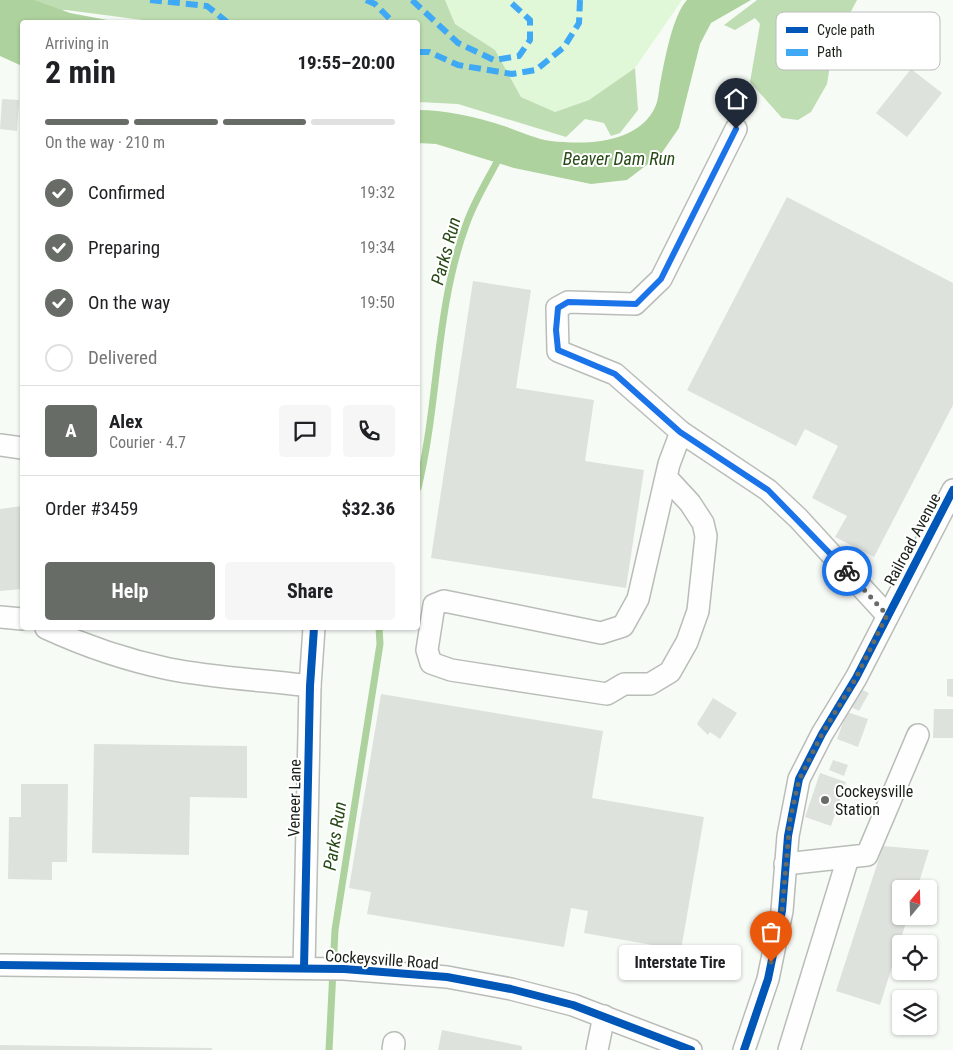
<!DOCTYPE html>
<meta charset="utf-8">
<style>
body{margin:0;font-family:"Roboto Condensed",sans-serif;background:#f6f6f6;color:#202124;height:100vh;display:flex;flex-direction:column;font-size:19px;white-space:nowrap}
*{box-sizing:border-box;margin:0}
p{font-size:16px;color:#757577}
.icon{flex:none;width:28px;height:28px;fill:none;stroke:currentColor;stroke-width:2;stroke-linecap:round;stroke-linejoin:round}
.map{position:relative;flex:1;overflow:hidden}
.panel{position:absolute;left:20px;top:20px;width:400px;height:610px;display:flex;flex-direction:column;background:#fff;border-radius:5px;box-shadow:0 1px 4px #0004}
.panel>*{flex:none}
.needle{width:32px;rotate:19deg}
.controls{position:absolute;left:892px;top:880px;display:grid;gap:10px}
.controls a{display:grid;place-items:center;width:45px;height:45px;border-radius:5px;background:#fff;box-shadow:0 1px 4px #0004;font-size:25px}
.pin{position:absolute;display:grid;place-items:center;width:42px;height:42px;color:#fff;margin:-51px -21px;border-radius:50% 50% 50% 0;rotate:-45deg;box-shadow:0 0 5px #0007}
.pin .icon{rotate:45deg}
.courier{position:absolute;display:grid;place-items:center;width:50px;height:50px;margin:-25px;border:4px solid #1a73e8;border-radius:50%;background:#fff;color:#222;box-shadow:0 1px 6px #0007}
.bubble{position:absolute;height:35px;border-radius:5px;background:#fff;box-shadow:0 1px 4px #0004;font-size:16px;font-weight:700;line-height:35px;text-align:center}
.summary em{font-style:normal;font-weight:700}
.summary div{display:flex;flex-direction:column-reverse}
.summary{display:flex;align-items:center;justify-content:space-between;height:85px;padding:0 25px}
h1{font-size:32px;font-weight:700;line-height:38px}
.bar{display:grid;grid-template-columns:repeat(4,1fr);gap:8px 5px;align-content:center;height:60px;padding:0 25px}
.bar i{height:6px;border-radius:4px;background:#e0e0e0}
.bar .on{background:#676c66}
.bar p{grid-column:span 4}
.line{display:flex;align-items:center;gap:12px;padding:0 25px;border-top:1px solid #e0e0e0}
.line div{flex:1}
.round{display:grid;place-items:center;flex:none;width:52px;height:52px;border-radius:5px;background:#f6f6f6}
ol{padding:0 25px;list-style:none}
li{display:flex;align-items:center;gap:15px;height:55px}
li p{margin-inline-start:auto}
li .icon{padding:5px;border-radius:50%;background:#676c66;color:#fff;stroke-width:4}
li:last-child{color:#757577}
li i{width:28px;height:28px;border:2px solid #e0e0e0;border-radius:50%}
.cta{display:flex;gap:10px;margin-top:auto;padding:10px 25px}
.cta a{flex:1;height:58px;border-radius:5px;background:#676c66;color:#fff;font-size:20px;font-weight:700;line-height:58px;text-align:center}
.cta a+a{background:#f6f6f6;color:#202124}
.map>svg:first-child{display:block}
.green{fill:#e0f7d8}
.forest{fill:#bfddb2}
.water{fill:#aed29d}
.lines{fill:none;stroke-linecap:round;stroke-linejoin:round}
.stream{stroke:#aed29d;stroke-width:7}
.building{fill:#dee2dc}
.minor-casing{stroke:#b9bdb8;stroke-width:24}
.minor{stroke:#fefefe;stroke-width:21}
.quiet{stroke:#3fa9f5;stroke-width:6;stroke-dasharray:12 6;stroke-linecap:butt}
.cycleway-casing{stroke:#fff;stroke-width:11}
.cycleway{stroke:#0057b8;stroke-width:8}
.done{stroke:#676c66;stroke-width:5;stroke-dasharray:0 9}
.route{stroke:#1a73e8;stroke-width:6}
.poi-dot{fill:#676c66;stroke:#fff;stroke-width:2}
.labels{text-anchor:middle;stroke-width:4;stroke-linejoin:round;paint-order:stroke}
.street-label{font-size:16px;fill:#1a1f18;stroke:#fff}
.poi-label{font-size:16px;fill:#1a1f18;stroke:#fff;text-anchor:start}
.water-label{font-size:18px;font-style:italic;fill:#284a17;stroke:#fff}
.key{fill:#fff;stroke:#babcba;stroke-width:1}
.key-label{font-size:14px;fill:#1a1f18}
</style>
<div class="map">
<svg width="953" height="1050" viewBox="0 0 953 1050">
<rect width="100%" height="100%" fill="#f7fbf6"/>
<!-- green -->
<path class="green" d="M445 0H682L635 68 589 100 555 112 521 97 495 50 455 24Z"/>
<!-- forest -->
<g class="forest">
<path d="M9 0H445L455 24 495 50 521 97 555 112 589 100 635 68 638 110 620 133 611 136 604 123 585 119 566 137 458 104 418 102V22H158L66 10 29 12Z"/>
<path d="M757 0H857L833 46 827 84 811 112 798 120 782 118 750 82 760 24 755 18 735 30 724 25Z"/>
</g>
<!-- water -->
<g class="water">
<path d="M0 0H34L70 13 118 22H22V66L0 56Z"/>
<path d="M687 0H751L711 23 700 44 679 128 661 154 627 180 591 184 514 168 436 144 418 143V110C446 110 477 117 504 126 519 131 536 139 551 141 586 145 640 144 656 105 659 97 659 87 661 79 665 58 673 15 687 0Z"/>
</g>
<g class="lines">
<!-- stream -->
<g class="stream">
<path d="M418 488C439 403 435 309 466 225 474 201 489 178 500 156"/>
<path d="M329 1050 335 930 380 644 379 628"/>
</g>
</g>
<!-- building -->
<g class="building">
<path d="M911 69 942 93 907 137 876 113Z"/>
<path d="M2 99 19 100 17 131 0 129Z"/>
<path d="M787 197 953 283V405L874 557 835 537 847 516 812 498 838 446 805 429 796 446 687 390Z"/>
<path d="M473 281 531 290 516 388 594 400 585 461 644 470 626 588 431 558Z"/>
<path d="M22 506V589L0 591V509Z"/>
<path d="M947 679H953V697L947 696Z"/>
<path d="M861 689 869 693 859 711 851 707Z"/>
<path d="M381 694 603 731 592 798 704 817 681 950 584 933 588 911 571 908 564 947 367 914 371 892 349 888Z"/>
<path d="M713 698 737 713 720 739 710 732 708 735 697 724Z"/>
<path d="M934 709H953V738H933Z"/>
<path d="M847 712 868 719 858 747 837 739Z"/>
<path d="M94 744 247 746V798L190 797 189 855 92 853Z"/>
<path d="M833 760 848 765 844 776 829 770Z"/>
<path d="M820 773 846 782 831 826 805 817Z"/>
<path d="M21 784H68L67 862H52V880L8 879 9 817H21Z"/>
<path d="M883 846 929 850 917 889H901V916H908L880 1005 836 991Z"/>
<path d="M442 1030 522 1046V1050H438Z"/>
<path d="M0 1045 212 1048V1050H0Z"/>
</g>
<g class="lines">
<!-- minor casing -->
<g class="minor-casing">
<g id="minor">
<path d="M736 129 661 279 635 304 568 302 557 308 558 351 615 374 681 432 768 490 798 518 887 615"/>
<path d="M0 445 22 448"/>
<path d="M666 477 690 503 703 523 706 536 698 611 687 642 670 672 650 684H624L607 694 451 670 431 663 427 650 434 605 444 601 601 633 623 626 638 599 669 464 681 432"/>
<path d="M0 617 22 619"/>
<path d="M46 628C85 646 126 660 169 669 215 678 263 680 310 686"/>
<path d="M785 864 867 855 918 735"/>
<path d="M0 965 344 969 447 977 511 989 573 1005 691 1050"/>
<path d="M304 968 310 686 314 628"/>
<path d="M393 1050 394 1043"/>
<path d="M597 1050 604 1016"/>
<path d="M744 1050 768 979 782 911 788 836 799 779 822 734 856 678 953 490"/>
<path d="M789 1050 848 858"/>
</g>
</g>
<!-- minor -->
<use href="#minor" class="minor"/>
<!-- quiet -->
<g class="quiet">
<path d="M150 0 207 6 227 22"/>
<path d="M366 0 375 4 393 22"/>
<path d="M412 0 458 43 494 60 519 56 530 40V20L508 0"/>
<path d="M418 52H429L458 65 512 74 536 70 564 47 579 23 580 0"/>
</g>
<!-- cycleway casing -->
<g class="cycleway-casing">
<g id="cycleway">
<path d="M0 965 344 969 447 977 511 989 573 1005 691 1050"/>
<path d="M304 968 310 686 314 628"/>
<path d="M744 1050 768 979 782 911 788 836 799 779 822 734 856 678 953 490"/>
</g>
</g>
<!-- cycleway -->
<use href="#cycleway" class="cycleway"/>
</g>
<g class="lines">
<!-- done -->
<path class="done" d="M771 962 782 911 790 820 799 780 822 734 856 678 887 615 847 571"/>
<!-- route -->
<path class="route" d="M736 129 661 279 636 304 568 302 558 308 556 330 558 350 615 374 680 432 768 490 847 571"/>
</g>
<!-- markers -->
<circle class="poi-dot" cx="825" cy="800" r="5"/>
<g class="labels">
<!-- street labels -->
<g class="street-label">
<text transform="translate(912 539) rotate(-62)" y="6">Railroad Avenue</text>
<text transform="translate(294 798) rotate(-89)" y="6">Veneer Lane</text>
<text transform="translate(382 959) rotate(4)" y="6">Cockeysville Road</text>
</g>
<!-- poi labels -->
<g class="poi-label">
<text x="835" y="797">Cockeysville<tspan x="835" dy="18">Station</tspan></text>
</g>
<!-- water labels -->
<g class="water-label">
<text x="619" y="165">Beaver Dam Run</text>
<text transform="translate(446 251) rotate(-75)" y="6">Parks Run</text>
<text transform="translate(335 836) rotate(-81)" y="6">Parks Run</text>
</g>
</g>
<!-- legend -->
<rect x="776" y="12" width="164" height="58" rx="8" class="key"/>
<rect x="786" y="27" width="22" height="6" fill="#0057b8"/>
<rect x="786" y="49" width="22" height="7" fill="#3fa9f5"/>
<g class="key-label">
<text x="817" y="35">Cycle path</text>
<text x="817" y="57">Path</text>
</g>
</svg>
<div class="controls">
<a><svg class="needle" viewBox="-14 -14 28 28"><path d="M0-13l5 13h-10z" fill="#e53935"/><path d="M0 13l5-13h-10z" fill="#757577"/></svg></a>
<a><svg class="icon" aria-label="locate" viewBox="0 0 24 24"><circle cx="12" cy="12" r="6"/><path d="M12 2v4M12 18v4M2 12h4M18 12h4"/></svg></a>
<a><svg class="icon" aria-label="layers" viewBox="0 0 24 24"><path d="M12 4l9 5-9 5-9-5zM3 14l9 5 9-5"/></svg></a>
</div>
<div class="pin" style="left:771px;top:962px;background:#ea580c"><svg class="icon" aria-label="bag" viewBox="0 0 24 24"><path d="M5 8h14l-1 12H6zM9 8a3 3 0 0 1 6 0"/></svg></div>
<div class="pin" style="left:736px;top:129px;background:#1f2937"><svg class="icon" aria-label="home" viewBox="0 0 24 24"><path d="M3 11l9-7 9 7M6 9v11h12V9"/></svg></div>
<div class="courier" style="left:847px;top:571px"><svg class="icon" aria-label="bike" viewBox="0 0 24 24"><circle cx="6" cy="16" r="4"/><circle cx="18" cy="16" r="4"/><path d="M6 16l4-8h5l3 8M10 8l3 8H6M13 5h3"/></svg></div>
<div class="bubble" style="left:619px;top:945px;width:122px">Interstate Tire</div>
<section class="panel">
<div class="summary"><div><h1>2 min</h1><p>Arriving in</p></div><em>19:55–20:00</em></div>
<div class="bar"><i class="on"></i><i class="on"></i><i class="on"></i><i></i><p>On the way · 210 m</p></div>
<ol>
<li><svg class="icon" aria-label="check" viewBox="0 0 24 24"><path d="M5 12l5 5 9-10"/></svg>Confirmed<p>19:32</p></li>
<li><svg class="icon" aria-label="check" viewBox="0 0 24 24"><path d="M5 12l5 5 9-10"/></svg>Preparing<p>19:34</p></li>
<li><svg class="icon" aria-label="check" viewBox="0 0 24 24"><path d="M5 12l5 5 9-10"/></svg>On the way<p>19:50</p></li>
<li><i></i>Delivered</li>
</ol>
<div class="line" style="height:90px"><b class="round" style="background:#676c66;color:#fff">A</b><div><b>Alex</b><p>Courier · 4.7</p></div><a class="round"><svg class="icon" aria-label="chat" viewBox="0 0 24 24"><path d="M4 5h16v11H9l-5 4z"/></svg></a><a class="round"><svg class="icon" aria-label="phone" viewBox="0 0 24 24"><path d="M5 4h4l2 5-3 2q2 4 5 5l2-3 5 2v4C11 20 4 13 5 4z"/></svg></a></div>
<div class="line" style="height:65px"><div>Order #3459</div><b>$32.36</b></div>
<div class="cta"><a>Help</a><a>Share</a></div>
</section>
</div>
